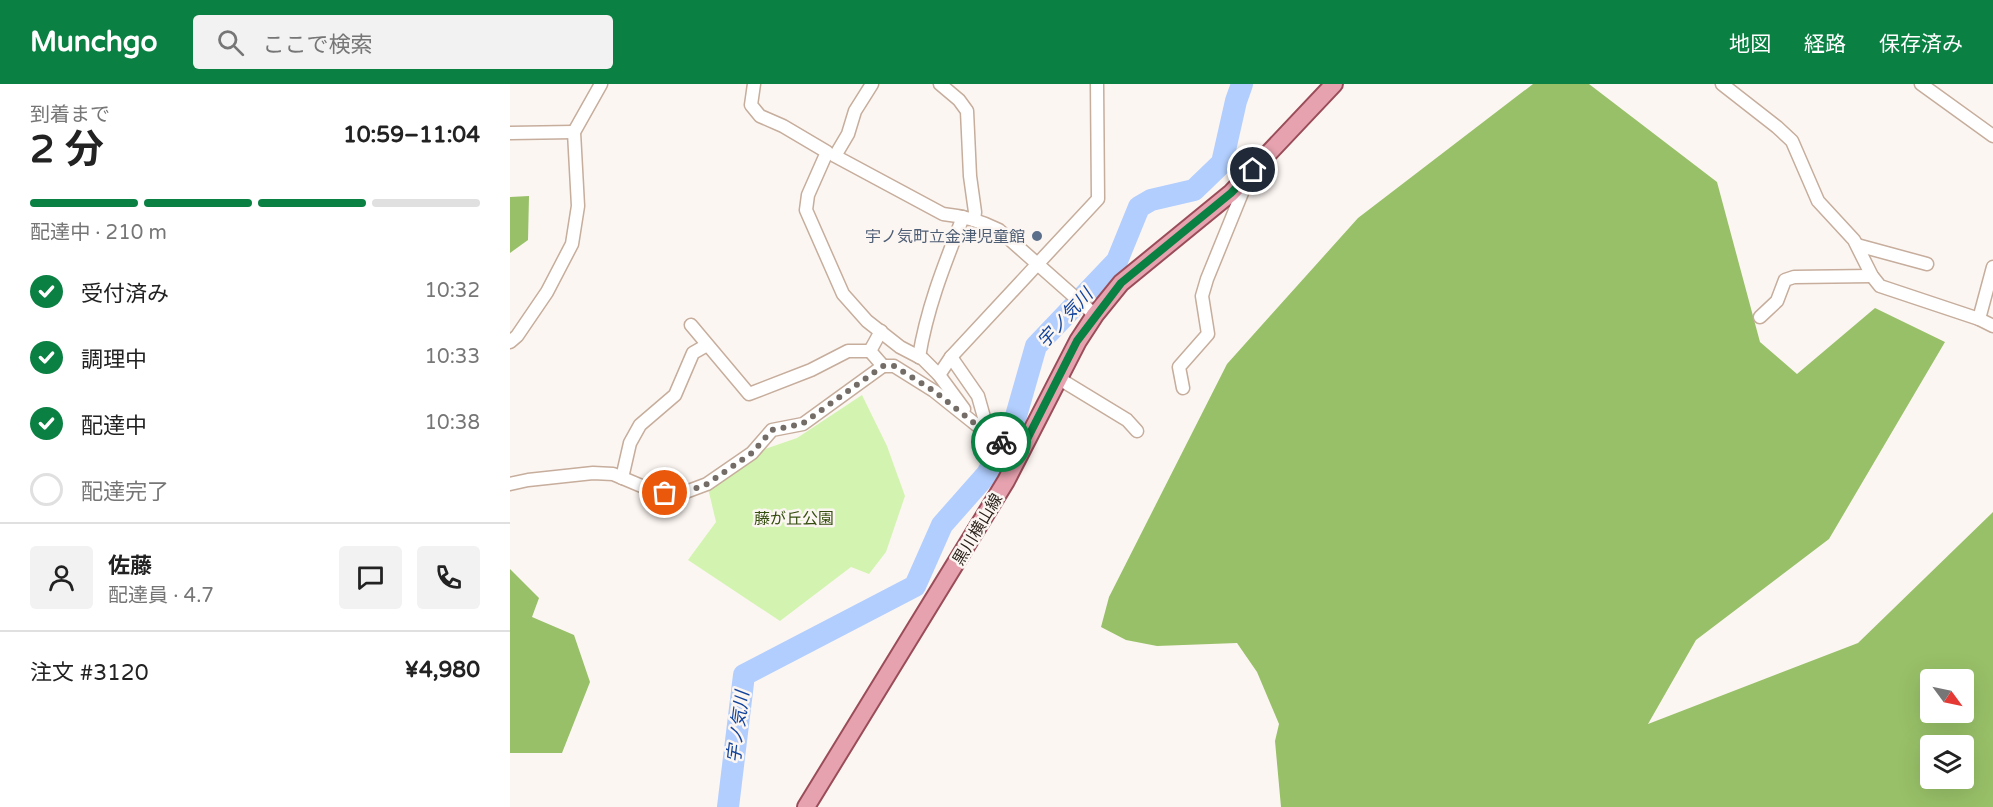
<!DOCTYPE html>
<html lang="ja">
<meta charset="utf-8">
<style>
body{margin:0;font-family:"Varela Round","Noto Sans JP",sans-serif;background:#f2f2f2;color:#222;height:100vh;display:flex;flex-direction:column;font-size:22px;white-space:nowrap}
*{box-sizing:border-box;margin:0}
p{font-size:20px;color:#767676}
.icon{flex:none;width:33px;height:33px;fill:none;stroke:currentColor;stroke-width:2;stroke-linecap:round;stroke-linejoin:round}
.map{position:relative;flex:1;overflow:hidden}
.sheet{display:flex;flex-direction:column;background:#fff;width:510px}
.sheet>*{flex:none}
.needle{width:39px;rotate:123deg}
.tools{position:absolute;left:1410px;top:585px;display:grid;gap:12px}
.tools a{display:grid;place-items:center;width:54px;height:54px;border-radius:6px;background:#fff;box-shadow:0 6px 24px #0002;font-size:30px}
.pin{position:absolute;display:grid;place-items:center;width:51px;height:51px;color:#fff;margin:-26px;border:3px solid #fff;border-radius:50%;box-shadow:0 2px 6px #0007}
.courier{position:absolute;display:grid;place-items:center;width:60px;height:60px;margin:-30px;border:4px solid #0b8043;border-radius:50%;background:#fff;color:#222;box-shadow:0 2px 8px #0007}
.head em{font-style:normal;font-weight:700}
.head div{display:flex;flex-direction:column-reverse}
.head{display:flex;align-items:center;justify-content:space-between;height:102px;padding:0 30px}
h1{font-size:39px;font-weight:700;line-height:45px}
.bar{display:grid;grid-template-columns:repeat(4,1fr);gap:9px 6px;align-content:center;height:72px;padding:0 30px}
.bar i{height:8px;border-radius:4px;background:#e0e0e0}
.bar .selected{background:#0b8043}
.bar p{grid-column:span 4}
.line{display:flex;align-items:center;gap:15px;padding:0 30px;border-top:2px solid #e0e0e0}
.line div{flex:1}
.round{display:grid;place-items:center;flex:none;width:63px;height:63px;border-radius:6px;background:#f2f2f2}
ol{padding:0 30px;list-style:none}
li{display:flex;align-items:center;gap:18px;height:66px}
li p{margin-inline-start:auto}
li .icon{padding:6px;border-radius:50%;background:#0b8043;color:#fff;stroke-width:4}
li:last-child{color:#767676}
li i{width:33px;height:33px;border:3px solid #e0e0e0;border-radius:50%}
header{display:flex;align-items:center;gap:36px;box-sizing:border-box;height:84px;padding:0 30px;background:#0b8043;color:#fff}
header strong{font-size:28px}
nav{display:flex;gap:33px;margin-inline-start:auto;font-size:21px}
.search{width:420px;height:54px;background:#f2f2f2;display:flex;align-items:center;gap:15px;box-sizing:border-box;padding:0 21px;border-radius:6px;color:#767676;font-size:22px}
main{display:flex;flex:1;min-height:0}
.map>svg:first-child{display:block}
.green{fill:#d3f4b0}
.forest{fill:#98c068;fill-rule:evenodd}
.lines{fill:none;stroke-linecap:round;stroke-linejoin:round}
.river{stroke:#b1cefe;stroke-width:22}
.minor-casing{stroke:#c6ad9c;stroke-width:15}
.major-casing{stroke:#9a4d59;stroke-width:20}
.minor{stroke:#fff;stroke-width:12}
.major{stroke:#e6a2af;stroke-width:16}
.done{stroke:#746c66;stroke-width:6;stroke-dasharray:0 10.8}
.route{stroke:#0b8043;stroke-width:8}
.service-dot{fill:#5c6f8a;stroke:#fcf6f2;stroke-width:2}
.labels{text-anchor:middle;stroke-width:5;stroke-linejoin:round;paint-order:stroke}
.service-label{font-size:16px;fill:#4e5e75;stroke:#fcf6f2;text-anchor:end}
.park-label{font-size:16px;fill:#354e0f;stroke:#fcf6f2}
.street-label{font-size:16px;fill:#2b221b;stroke:#fcf6f2}
.water-label{font-size:18px;font-style:italic;fill:#13449d;stroke:#fcf6f2}
</style>
<header>
<strong>Munchgo</strong>
<div class="search"><svg class="icon" aria-label="search" viewBox="0 0 24 24"><circle cx="10" cy="10" r="6"/><path d="M15 15l6 6"/></svg>ここで検索</div>
<nav><a>地図</a><a>経路</a><a>保存済み</a></nav>
</header>
<main>
<section class="sheet">
<div class="head"><div><h1>2 分</h1><p>到着まで</p></div><em>10:59–11:04</em></div>
<div class="bar"><i class="selected"></i><i class="selected"></i><i class="selected"></i><i></i><p>配達中 · 210 m</p></div>
<ol>
<li><svg class="icon" aria-label="check" viewBox="0 0 24 24"><path d="M5 12l5 5 9-10"/></svg>受付済み<p>10:32</p></li>
<li><svg class="icon" aria-label="check" viewBox="0 0 24 24"><path d="M5 12l5 5 9-10"/></svg>調理中<p>10:33</p></li>
<li><svg class="icon" aria-label="check" viewBox="0 0 24 24"><path d="M5 12l5 5 9-10"/></svg>配達中<p>10:38</p></li>
<li><i></i>配達完了</li>
</ol>
<div class="line" style="height:108px"><a class="round"><svg class="icon" aria-label="person" viewBox="0 0 24 24"><circle cx="12" cy="8" r="4"/><path d="M4 21q1-7 8-7t8 7"/></svg></a><div><b>佐藤</b><p>配達員 · 4.7</p></div><a class="round"><svg class="icon" aria-label="chat" viewBox="0 0 24 24"><path d="M4 5h16v11H9l-5 4z"/></svg></a><a class="round"><svg class="icon" aria-label="phone" viewBox="0 0 24 24"><path d="M5 4h4l2 5-3 2q2 4 5 5l2-3 5 2v4C11 20 4 13 5 4z"/></svg></a></div>
<div class="line" style="height:78px"><div>注文 #3120</div><b>¥4,980</b></div>
</section>
<div class="map">
<svg width="1483" height="723" viewBox="0 0 1483 723">
<rect width="100%" height="100%" fill="#fcf6f2"/>
<!-- green -->
<path class="green" d="M352 311 377 362 395 412 376 468 359 490 341 483 270 537 178 476 206 438 197 400 255 365 287 354Z"/>
<!-- forest -->
<g class="forest">
<path d="M1023 0H1079L1207 98 1250 258 1287 290 1365 224 1435 258 1319 455 1186 556 1138 640 1348 559 1483 428V723H771L765 657 769 640 747 588 727 559 647 562 616 556 591 543 599 513 717 280 848 134ZM1420 596H1454V628H1420ZM1420 662H1454V694H1420Z"/>
<path d="M19 112 18 156 0 169V113Z"/>
<path d="M0 485 29 514 22 533 64 551 80 598 52 669H0Z"/>
</g>
<g class="lines">
<!-- river -->
<path class="river" d="M218 723 234 591 405 502 432 441 477 390 502 346 526 262 607 177 629 123 641 116 684 106 712 79 726 17 732 0"/>
<!-- minor casing -->
<g class="minor-casing">
<g id="minor">
<path d="M244 0 241 21 250 32 273 42 317 68 298 111 296 126 333 210 357 237 390 263 413 275 429 291 454 325"/>
<path d="M362 0 345 27 338 50 325 72 433 130C454 132 471 137 489 146L585 231"/>
<path d="M430 0 449 16 457 27 460 92 465 128 464 136"/>
<path d="M1212 0 1267 43 1282 57 1308 117 1344 156 1362 192 1370 202 1469 235 1483 242"/>
<path d="M1411 0 1483 52"/>
<path d="M0 49 64 48"/>
<path d="M1347 161 1417 180"/>
<path d="M1250 233 1267 217 1275 196 1284 193 1362 192"/>
<path d="M1469 235 1483 183"/>
<path d="M181 241 239 310 301 286 338 267H360"/>
<path d="M371 247 360 267 373 282"/>
<path d="M0 258 7 252 37 208 62 160 68 122 64 48 91 0"/>
<path d="M409 273C417 223 435 179 453 133"/>
<path d="M441 273 468 312 479 351 510 369"/>
<path d="M429 291 441 273 588 115 587 0"/>
<path d="M548 294 617 336 627 347"/>
<path d="M673 304 669 283 698 250 692 212 697 195 732 109 728 102"/>
<path d="M112 394 120 359 130 341 165 311 183 269 197 261"/>
<path d="M0 400 18 396 83 389 103 390 134 403 155 409H173L197 400 242 369 262 346 293 340 373 282H384L424 307 479 351"/>
</g>
</g>
<!-- major casing -->
<g class="major-casing">
<path id="major" d="M296 723 496 397 568 257 585 231 611 199 721 109 824 0"/>
</g>
<!-- minor -->
<use href="#minor" class="minor"/>
<!-- major -->
<use href="#major" class="major"/>
</g>
<g class="lines">
<!-- done -->
<path class="done" d="M155 409H173L197 400 242 369 262 346 292 340 373 282H384L424 307 479 351 491 358"/>
<!-- route -->
<path class="route" d="M491 358 510 369 567 257 611 199 721 109 743 86"/>
</g>
<!-- markers -->
<circle class="service-dot" cx="527" cy="152" r="6"/>
<g class="labels">
<!-- service labels -->
<g class="service-label">
<text x="515" y="158">宇ノ気町立金津児童館</text>
</g>
<!-- park labels -->
<g class="park-label">
<text x="284" y="440">藤が丘公園</text>
</g>
<!-- street labels -->
<g class="street-label">
<text transform="translate(467 445) rotate(-59)" y="6">黒川横山線</text>
</g>
<!-- water labels -->
<g class="water-label">
<text transform="translate(555 234) rotate(-48)" y="6">宇ノ気川</text>
<text transform="translate(228 643) rotate(-83)" y="6">宇ノ気川</text>
</g>
</g>
</svg>
<div class="tools">
<a><svg class="needle" viewBox="-14 -14 28 28"><path d="M0-13l5 13h-10z" fill="#e53935"/><path d="M0 13l5-13h-10z" fill="#767676"/></svg></a>
<a><svg class="icon" aria-label="layers" viewBox="0 0 24 24"><path d="M12 4l9 5-9 5-9-5zM3 14l9 5 9-5"/></svg></a>
</div>
<div class="pin" style="left:155px;top:409px;background:#ea580c"><svg class="icon" aria-label="bag" viewBox="0 0 24 24"><path d="M5 8h14l-1 12H6zM9 8a3 3 0 0 1 6 0"/></svg></div>
<div class="pin" style="left:743px;top:86px;background:#1f2937"><svg class="icon" aria-label="home" viewBox="0 0 24 24"><path d="M3 11l9-7 9 7M6 9v11h12V9"/></svg></div>
<div class="courier" style="left:491px;top:358px"><svg class="icon" aria-label="bike" viewBox="0 0 24 24"><circle cx="6" cy="16" r="4"/><circle cx="18" cy="16" r="4"/><path d="M6 16l4-8h5l3 8M10 8l3 8H6M13 5h3"/></svg></div>
</div>
</main>
